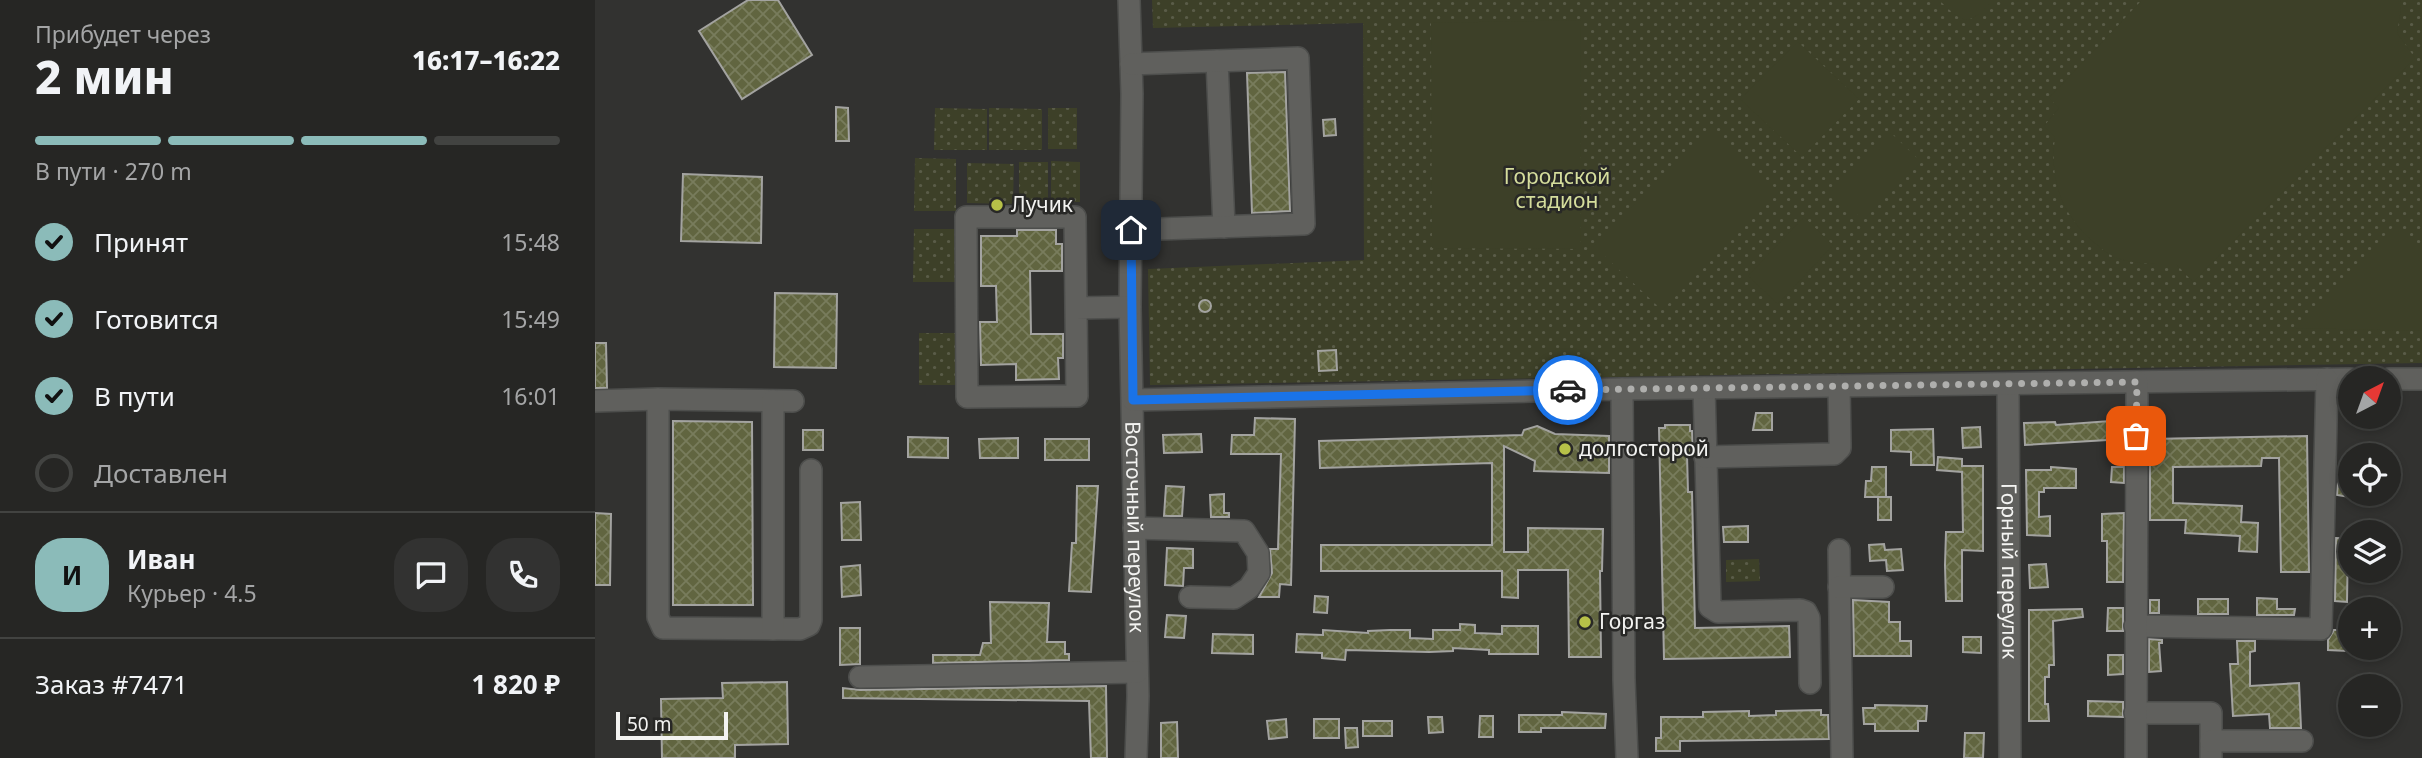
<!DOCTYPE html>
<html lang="ru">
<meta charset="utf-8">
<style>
body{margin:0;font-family:"Noto Sans",sans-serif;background:#323231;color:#f1f3f6;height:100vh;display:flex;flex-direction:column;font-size:26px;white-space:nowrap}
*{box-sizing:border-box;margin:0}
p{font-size:23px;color:#a4a5a6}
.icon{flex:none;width:38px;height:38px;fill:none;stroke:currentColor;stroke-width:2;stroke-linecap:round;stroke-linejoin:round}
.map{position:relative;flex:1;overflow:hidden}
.side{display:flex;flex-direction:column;background:#262624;width:595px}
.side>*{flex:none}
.needle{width:46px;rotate:41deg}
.tools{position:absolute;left:1743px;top:366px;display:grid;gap:14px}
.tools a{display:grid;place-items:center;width:63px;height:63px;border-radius:50%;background:#262624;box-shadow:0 4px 10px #0003,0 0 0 2px #424341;font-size:35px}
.scale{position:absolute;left:21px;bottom:18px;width:112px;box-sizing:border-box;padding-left:7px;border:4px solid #f3f3f1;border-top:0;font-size:19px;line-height:24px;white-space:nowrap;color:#f3f3f1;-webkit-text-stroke:5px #282826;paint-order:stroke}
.pin{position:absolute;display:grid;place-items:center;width:60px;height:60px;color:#fff;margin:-30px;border-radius:14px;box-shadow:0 4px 10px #0006}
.courier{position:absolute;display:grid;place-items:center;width:70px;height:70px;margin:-35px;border:5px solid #1a73e8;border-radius:50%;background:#fff;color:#222;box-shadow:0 2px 9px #0007}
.headline em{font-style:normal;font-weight:800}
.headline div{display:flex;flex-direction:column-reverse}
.headline{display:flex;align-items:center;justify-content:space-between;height:119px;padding:0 35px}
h1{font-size:46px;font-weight:800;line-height:52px}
.bar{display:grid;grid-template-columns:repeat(4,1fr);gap:10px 7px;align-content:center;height:84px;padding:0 35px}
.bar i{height:9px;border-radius:5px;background:#424341}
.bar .current{background:#8bbbb9}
.bar p{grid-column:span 4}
.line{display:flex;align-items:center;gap:18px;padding:0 35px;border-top:2px solid #424341}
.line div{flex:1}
.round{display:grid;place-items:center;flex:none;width:74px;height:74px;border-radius:28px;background:#323231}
ol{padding:0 35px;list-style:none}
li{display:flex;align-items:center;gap:21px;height:77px}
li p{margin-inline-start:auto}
li .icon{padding:7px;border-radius:50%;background:#8bbbb9;color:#111;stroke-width:4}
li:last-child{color:#a4a5a6}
li i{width:38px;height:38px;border:4px solid #424341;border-radius:50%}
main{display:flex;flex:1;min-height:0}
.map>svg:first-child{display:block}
.green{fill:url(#green-dots)}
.pitch{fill:#3d4028}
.building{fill:url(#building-cross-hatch);stroke:#a3a3a0;stroke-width:2}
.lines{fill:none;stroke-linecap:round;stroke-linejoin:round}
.minor-casing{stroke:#4d4e4c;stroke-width:24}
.minor{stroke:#60605d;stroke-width:21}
.done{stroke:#afafad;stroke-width:7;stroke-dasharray:0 12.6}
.route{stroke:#1a73e8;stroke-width:9}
.poi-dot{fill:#b7c148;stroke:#282826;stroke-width:2.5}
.labels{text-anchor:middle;stroke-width:5;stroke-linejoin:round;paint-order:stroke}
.park-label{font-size:21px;fill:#d5dd9c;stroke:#282826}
.poi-label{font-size:21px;fill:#f3f3f1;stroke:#282826;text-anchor:start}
.street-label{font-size:21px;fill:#f3f3f1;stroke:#282826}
</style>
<main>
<section class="side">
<div class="headline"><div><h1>2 мин</h1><p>Прибудет через</p></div><em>16:17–16:22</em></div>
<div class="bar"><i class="current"></i><i class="current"></i><i class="current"></i><i></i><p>В пути · 270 m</p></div>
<ol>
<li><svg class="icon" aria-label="check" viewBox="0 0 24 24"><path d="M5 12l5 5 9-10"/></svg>Принят<p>15:48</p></li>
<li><svg class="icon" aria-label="check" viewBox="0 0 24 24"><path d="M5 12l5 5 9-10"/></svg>Готовится<p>15:49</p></li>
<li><svg class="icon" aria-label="check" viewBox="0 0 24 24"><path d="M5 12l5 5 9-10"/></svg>В пути<p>16:01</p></li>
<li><i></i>Доставлен</li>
</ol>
<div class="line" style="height:126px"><b class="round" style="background:#8bbbb9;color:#111">И</b><div><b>Иван</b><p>Курьер · 4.5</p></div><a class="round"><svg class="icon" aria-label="chat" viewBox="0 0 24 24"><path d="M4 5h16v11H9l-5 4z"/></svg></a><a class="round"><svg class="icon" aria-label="phone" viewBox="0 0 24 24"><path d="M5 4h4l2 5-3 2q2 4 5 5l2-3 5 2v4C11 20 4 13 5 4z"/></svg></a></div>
<div class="line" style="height:91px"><div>Заказ #7471</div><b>1 820 ₽</b></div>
</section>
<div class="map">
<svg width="1827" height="758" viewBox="0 0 1827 758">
<defs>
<pattern id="green-dots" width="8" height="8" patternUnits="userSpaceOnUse" patternTransform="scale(1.75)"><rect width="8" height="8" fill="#3d4028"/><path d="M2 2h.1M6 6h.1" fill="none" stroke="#5a5c48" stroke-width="1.8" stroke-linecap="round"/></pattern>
<pattern id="building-cross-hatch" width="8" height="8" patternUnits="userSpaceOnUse" patternTransform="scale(1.75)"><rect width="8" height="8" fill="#616540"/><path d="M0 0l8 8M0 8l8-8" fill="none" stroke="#787c5c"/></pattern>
</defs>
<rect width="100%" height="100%" fill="#323230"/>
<!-- green -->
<g class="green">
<path d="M557 0H1827V363L555 385 553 269 769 260 768 23 558 28Z"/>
<path d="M340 108 392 109V150H339Z"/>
<path d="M394 108 447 109V150H394Z"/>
<rect x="453" y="108" width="29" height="41"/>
<path d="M320 158 361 159V211H319Z"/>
<path d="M456 161 485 162V202H456Z"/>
<rect x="424" y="162" width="29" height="40"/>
<path d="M372 163 419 164 418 204 372 203Z"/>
<path d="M319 229H360V282H318Z"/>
<rect x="324" y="333" width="42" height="52"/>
<path d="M1164 559 1165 581 1131 582V560Z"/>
</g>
<!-- pitch -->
<g class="pitch">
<path d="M1344 0H1399C1372 26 1371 26 1344 0Z"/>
<path d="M1547 0H1805L1806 9 1802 33 1820 58 1598 282 1581 264C1561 264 1542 265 1522 258 1510 253 1501 244 1492 236 1464 208 1455 176 1460 137L1449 126 1464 108 1454 98Z"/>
<path d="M986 20 985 249 837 248 836 23Z"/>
<path d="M1203 42 1264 99 1207 157 1145 99Z"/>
<path d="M1116 126 1184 192 1067 310 999 246Z"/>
<path d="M1296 133 1326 162 1268 220 1237 191Z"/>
<path d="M1209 217 1238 245 1183 304 1153 276Z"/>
<path d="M1801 224 1827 249V331L1700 328Z"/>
</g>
<!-- building -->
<g class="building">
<path d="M153 0H183L217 55 147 99 104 31Z"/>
<path d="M690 72 695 211 657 213 652 73Z"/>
<path d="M241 107 253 108 254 141H241Z"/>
<path d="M740 119 741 135 729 136 728 120Z"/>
<path d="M88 174 167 177 166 243 86 241Z"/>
<path d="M422 230H461V244H467V271H435L436 334H468V358H463L464 379 421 380V364L386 365 385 322H402L401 286H386V236H422Z"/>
<path d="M180 293 242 294 241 368 179 367Z"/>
<circle cx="610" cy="306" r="6"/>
<path d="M0 343H11L12 388H0Z"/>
<path d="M741 350 742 370 724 371 723 351Z"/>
<path d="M1161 413H1177V430H1158Z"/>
<path d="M660 418 700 419 696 585 685 584 684 597H664L677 573 675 549H683L686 454H636L637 435H659Z"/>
<path d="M1529 420V439L1430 445 1429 423 1460 422 1461 425Z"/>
<path d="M78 421 157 422 158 605H78Z"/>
<path d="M1070 425H1095V431H1097L1098 454 1092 455 1093 492H1097L1100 628 1194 626 1195 657 1069 659 1064 428H1070Z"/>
<path d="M942 426 960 434 1014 436V473L939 471 940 461 909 446V552H933V528L1008 529 1007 571H1005L1006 657H974L973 570H923V598L907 597V571H726V545H897V463L725 468 724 441 927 435 929 430Z"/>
<path d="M1385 427 1386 447 1368 448 1367 428Z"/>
<path d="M1338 429 1339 465H1316V452L1296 451V430Z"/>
<rect x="208" y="430" width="20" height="20"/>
<path d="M606 434 607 452 569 453 568 435Z"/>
<path d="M1712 436 1714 572H1686L1684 458H1667L1666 466 1578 467V503L1647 506 1646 522 1663 523 1662 552 1644 551 1645 536 1590 533 1591 520H1555V439Z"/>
<path d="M313 437 353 438V458L313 457Z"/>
<path d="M423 438V458H385L384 439Z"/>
<rect x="450" y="439" width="44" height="21"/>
<path d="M1343 457 1367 459V466H1388V551L1367 550V601H1351L1350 565 1351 532H1368L1367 472 1342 470Z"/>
<path d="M1277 467H1291V497H1270L1271 481H1276Z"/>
<path d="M1456 467 1481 469V488H1449V492H1444V517L1455 516V536L1432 535 1431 470H1456Z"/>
<path d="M1517 467H1529V483L1516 482Z"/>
<path d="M1743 482 1755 484V497L1742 495Z"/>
<path d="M482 486H503L496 592 474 591 477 543H481Z"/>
<path d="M571 486 589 487 587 516H569Z"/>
<path d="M629 494V513H634V517H616L615 495Z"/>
<rect x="1283" y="497" width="13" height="23"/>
<path d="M265 502 266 540H247L246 503Z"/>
<path d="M0 513 16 514 15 585H0Z"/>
<path d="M1529 513 1528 582H1512V541H1507V514Z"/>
<path d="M1153 526V542H1129L1128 527Z"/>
<path d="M1741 538 1753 539 1752 602 1740 601Z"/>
<path d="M1289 544 1290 550 1306 549 1308 570 1292 571 1291 560 1275 561 1274 545Z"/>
<path d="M572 548 598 549V568H589L588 586 570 585Z"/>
<path d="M1451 564 1453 587 1435 588 1434 565Z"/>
<path d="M265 565 266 595 247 597 246 567Z"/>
<path d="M720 596 733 597 732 613 719 612Z"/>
<path d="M1662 598 1682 599V609H1700L1699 615H1662Z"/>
<rect x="1603" y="599" width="30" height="15"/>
<path d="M1258 600 1294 602V622H1305V641H1316V656H1259Z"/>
<rect x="1555" y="600" width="9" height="13"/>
<path d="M395 602 454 603 452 642H470V654H474V660L338 663V655H385L388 643H396Z"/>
<path d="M1513 608H1528V631H1512Z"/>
<path d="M1487 609 1488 617 1458 621 1459 665H1454V677H1450V704H1453L1454 721H1434V610Z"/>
<path d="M572 615 591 616 589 638 570 637Z"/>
<path d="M865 624 880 625V633L907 634V626H943V654H894V650L858 648V651L834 652 751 650 750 660 727 658V653L701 652 702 634 728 635V630L773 633V631L795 630H815V638L838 639V630H865Z"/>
<path d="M245 628H265V664L245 665Z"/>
<path d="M1739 630H1753L1752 651 1733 650V640Z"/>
<path d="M618 634 658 635V654L617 653Z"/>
<path d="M1368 637H1386V653L1368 652Z"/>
<path d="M1554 639 1567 640V643H1564L1566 671 1554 672Z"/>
<path d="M1642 641H1660V651L1655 652V686L1704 683 1706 728H1675L1674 714 1638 716 1635 664H1643Z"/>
<path d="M1513 655H1528V674L1513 675Z"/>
<path d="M192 682 193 744 140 745V758H67L66 699 128 698 127 683Z"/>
<path d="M511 686 512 758H496L494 701 248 698V688L265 690Z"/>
<path d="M1493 701 1528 702V717L1493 716Z"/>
<path d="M1280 705 1332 706 1331 721H1323V731H1280V724H1269L1268 708H1280Z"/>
<path d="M1226 710V715H1233L1234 739 1085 741V751H1061V738H1066V717H1108V712L1154 711V716L1181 715V711Z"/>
<path d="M967 712 1011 714 1010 728H946V732H924V715H967Z"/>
<path d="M885 716H898V737H884Z"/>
<path d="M833 717H847L848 732 834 733Z"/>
<path d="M691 719 692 737 674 739 672 721Z"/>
<rect x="719" y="719" width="25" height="19"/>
<rect x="768" y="721" width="29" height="15"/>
<path d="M582 722 583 758H566V723Z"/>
<path d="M750 728H762L763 747 751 748Z"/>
<path d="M1370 733H1389L1388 758H1369Z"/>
</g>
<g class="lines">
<!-- minor casing -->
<g class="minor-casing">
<g id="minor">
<path id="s1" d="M534 0 537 94 535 307 543 696 541 758"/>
<path d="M622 61 629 227"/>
<path d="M536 230 709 224 703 58 536 64"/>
<path d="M481 308 480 217H371L372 397 482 396 481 308 535 307"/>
<path d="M1794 379H1827"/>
<path id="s2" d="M1413 384 1415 758"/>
<path d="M1109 388 1115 607 1123 612 1205 610 1211 612 1214 618 1215 683"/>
<path d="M1027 389 1029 680 1032 758"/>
<path d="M63 399V617L68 628 205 629 214 625 216 620V470"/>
<path d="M538 400 1027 389 1755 379"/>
<path d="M0 401 63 399 198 401"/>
<path d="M178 401V629"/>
<path d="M1110 457 1239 454 1245 448V443L1244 386"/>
<path d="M539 528 649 531 663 553 664 573 654 588 639 598 595 597"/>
<path d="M1244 550 1247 758"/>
<path d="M1244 587H1288"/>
<path d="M1540 626 1726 629 1732 379"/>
<path d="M265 677 542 672"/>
<path d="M1540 713H1616V758"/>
<path d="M1616 741H1707"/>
<path d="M1541 758 1542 382"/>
</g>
</g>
<!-- minor -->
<use href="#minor" class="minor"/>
</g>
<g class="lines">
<!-- done -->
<path class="done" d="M973 390 1542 382 1541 436"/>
<!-- route -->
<path class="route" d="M536 230 538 400 973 390"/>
</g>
<!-- markers -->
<g class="poi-dot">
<circle cx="402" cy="205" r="7"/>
<circle cx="970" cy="449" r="7"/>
<circle cx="990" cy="622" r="7"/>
</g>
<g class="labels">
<!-- park labels -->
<g class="park-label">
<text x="962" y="184">Городской<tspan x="962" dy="24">стадион</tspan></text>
</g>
<!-- poi labels -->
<g class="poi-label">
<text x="416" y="212">Лучик</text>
<text x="984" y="456">долгосторой</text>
<text x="1004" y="629">Горгаз</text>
</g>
<!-- street labels -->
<g class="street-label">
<text dy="7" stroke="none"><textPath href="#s1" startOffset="527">Восточный переулок</textPath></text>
<text dy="7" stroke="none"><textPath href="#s2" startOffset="187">Горный переулок</textPath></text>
</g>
</g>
</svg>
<div class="tools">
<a><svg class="needle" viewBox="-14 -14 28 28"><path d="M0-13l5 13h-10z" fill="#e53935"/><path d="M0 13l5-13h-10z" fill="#a4a5a6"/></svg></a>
<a><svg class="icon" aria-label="locate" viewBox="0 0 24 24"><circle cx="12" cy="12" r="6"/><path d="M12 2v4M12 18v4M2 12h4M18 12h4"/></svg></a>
<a><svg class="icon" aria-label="layers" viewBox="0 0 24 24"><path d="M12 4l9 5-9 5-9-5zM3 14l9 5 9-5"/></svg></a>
<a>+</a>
<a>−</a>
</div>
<div class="scale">50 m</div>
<div class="pin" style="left:1541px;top:436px;background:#ea580c"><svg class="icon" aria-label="bag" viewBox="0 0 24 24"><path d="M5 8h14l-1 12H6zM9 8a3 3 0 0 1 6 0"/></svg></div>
<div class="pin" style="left:536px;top:230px;background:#1f2937"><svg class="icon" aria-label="home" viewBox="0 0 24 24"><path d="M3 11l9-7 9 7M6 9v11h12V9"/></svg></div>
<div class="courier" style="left:973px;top:390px"><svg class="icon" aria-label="car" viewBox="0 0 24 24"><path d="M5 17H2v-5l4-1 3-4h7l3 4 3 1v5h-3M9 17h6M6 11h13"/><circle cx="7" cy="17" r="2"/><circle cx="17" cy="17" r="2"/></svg></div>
</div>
</main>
